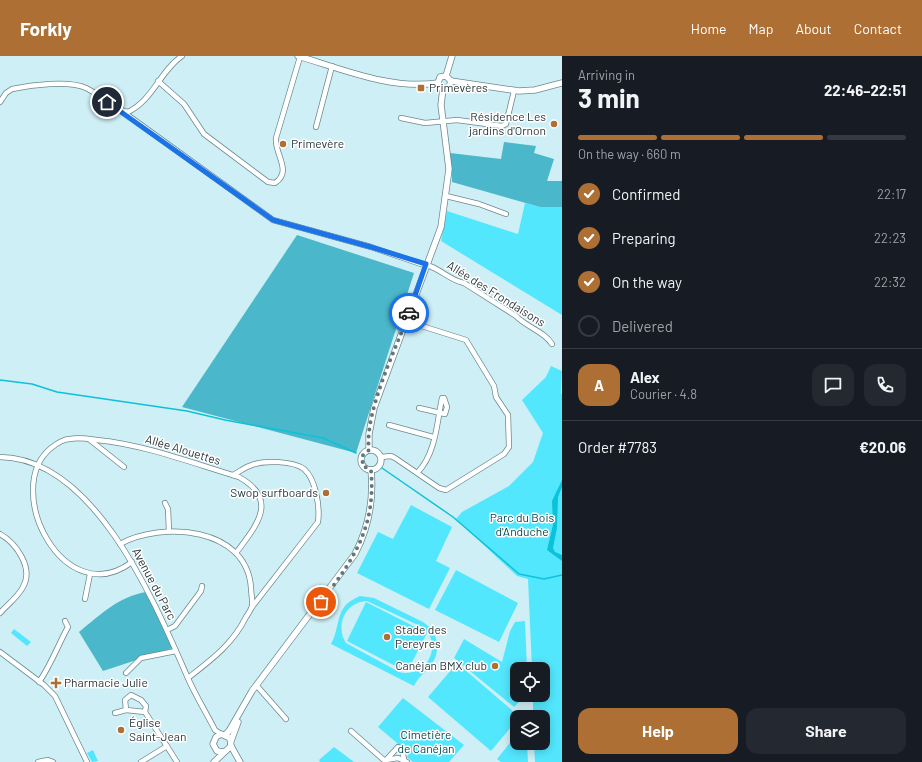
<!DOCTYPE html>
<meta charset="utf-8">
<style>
body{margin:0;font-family:Barlow,sans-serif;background:#242831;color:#f1f3f6;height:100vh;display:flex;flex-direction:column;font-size:15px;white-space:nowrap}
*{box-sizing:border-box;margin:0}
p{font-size:13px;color:#9ea1a6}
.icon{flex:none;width:22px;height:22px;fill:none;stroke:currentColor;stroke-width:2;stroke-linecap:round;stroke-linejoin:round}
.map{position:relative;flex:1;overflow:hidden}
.panel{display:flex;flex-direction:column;background:#171b24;width:360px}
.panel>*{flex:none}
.controls{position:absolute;left:510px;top:606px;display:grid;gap:8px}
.controls a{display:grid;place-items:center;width:40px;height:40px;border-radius:8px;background:#171b24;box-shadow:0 2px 10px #0003;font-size:20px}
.pin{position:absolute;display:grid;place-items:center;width:34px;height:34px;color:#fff;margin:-17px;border:2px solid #fff;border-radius:50%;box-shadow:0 1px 4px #0007}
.courier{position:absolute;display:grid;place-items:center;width:40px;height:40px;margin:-20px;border:3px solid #1a73e8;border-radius:50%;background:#fff;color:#222;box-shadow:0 1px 5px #0007}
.headline em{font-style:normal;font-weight:700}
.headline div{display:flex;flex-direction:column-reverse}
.headline{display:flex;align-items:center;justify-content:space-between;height:68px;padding:0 16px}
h1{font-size:26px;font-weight:700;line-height:30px}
.bar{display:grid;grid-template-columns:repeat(4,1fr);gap:6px 4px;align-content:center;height:48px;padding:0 16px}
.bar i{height:5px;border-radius:3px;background:#363941}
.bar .current{background:#ad6f34}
.bar p{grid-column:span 4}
.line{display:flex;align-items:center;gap:10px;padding:0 16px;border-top:1px solid #363941}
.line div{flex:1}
.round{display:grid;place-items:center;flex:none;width:42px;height:42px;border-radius:12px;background:#242831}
ol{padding:0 16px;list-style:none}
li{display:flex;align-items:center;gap:12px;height:44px}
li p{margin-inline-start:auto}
li .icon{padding:4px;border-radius:50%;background:#ad6f34;color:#fff;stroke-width:4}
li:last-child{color:#9ea1a6}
li i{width:22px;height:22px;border:2px solid #363941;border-radius:50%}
.action{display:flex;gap:8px;margin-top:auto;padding:8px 16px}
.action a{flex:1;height:46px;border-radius:12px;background:#ad6f34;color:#fff;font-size:16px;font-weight:700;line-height:46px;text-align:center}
.action a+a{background:#242831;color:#f1f3f6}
header{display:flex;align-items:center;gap:24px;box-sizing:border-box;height:56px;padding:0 20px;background:#ad6f34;color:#fff}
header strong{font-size:19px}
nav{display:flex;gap:22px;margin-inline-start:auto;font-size:14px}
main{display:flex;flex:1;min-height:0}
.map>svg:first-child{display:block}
.green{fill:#53e7fe;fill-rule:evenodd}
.forest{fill:#4ab8ca}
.water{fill:#0bc2d9}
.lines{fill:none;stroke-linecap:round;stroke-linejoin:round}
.stream{stroke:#0bc2d9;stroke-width:1.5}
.minor-casing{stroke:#6b898f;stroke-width:6}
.tertiary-casing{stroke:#6b898f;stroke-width:7}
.minor{stroke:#fff;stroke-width:4.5}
.tertiary{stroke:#fff;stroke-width:5.5}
.done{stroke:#63777b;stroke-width:4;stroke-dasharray:0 7.2}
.route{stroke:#1a73e8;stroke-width:5}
.poi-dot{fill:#ad6f34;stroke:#fff;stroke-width:1.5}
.labels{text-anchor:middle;stroke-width:3;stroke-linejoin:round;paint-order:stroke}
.poi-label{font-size:12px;fill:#293639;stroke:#fff;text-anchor:start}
.street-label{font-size:12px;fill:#293639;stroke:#fff}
.park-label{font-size:12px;fill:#004751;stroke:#fff}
</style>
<header>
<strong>Forkly</strong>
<nav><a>Home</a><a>Map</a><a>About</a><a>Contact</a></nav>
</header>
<main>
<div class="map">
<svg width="562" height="706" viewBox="0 0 562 706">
<rect width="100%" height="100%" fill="#ceeff5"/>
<!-- green -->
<g class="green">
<path d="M525 147 540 151H562V259L441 185 447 155 518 178Z"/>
<path d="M551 310 562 315 561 337 562 338V706H535L534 687H543V661H533V639H543V613H532L528 523 517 520 456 463 462 456 509 430 533 406 543 377 522 344 546 321Z"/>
<path d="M411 449 452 471 436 505 450 512 429 553 357 517 378 476 393 483Z"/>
<path d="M456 514 518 547 499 586 435 554Z"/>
<path d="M360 540 374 542 423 566C440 577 442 598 428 613 422 619 418 622 414 630L331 588C342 568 333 551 360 540ZM367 545 422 571C445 588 426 623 399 616L346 587C335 569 345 546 367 545Z"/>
<path d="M366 546 427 577 407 616 347 585Z"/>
<path d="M525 565 527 613H517V639H526L514 651 454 602 464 583 502 606 510 575 515 566Z"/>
<path d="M14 573 31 586 27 590 11 577Z"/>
<path d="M457 607 520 661H517V664L491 695 428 641Z"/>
<path d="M403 642 464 689 449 706H413L407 701 409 697 378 671Z"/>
<path d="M517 678V687H527L528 706H501L497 703Z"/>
<path d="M334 691 354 706H320L319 704Z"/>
<path d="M93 694 98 705 92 706 87 697Z"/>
</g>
<!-- forest -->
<g class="forest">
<path d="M504 86 536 90 534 97 554 103 547 125H562V151H540L452 126V117L450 97 501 103Z"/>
<path d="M297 179 414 217 356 397 182 351Z"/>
<path d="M146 536 173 592 103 615 79 576C100 559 118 541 146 536Z"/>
</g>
<!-- water -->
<path class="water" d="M562 424V431L558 441 557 472 553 492 555 496 562 499V505L547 494 553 469 552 445Z"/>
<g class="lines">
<!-- stream -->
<g class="stream">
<path d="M0 324 32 328 57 336 187 355 225 364 323 382 356 397"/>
<path d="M382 412 453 461 519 518 544 523 562 519"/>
</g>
<!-- minor casing -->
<g class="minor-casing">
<g id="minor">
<path d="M158 25 184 48 204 78 268 126 275 127C293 115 274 98 276 82L300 1"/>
<path d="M0 46 6 37 12 33C31 29 69 24 86 32 101 39 112 53 128 56 153 44 160 15 182 0"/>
<path d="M122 55 273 164 371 191 421 208C437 209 448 224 464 227L516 260C526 271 544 275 552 288"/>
<path d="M401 62 425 67 457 64 502 70 506 68 514 35"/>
<path d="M316 71 332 10"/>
<path d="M446 140 479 148 506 158"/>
<path d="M389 369 433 381"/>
<path d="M90 384 124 411"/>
<path d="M0 401C95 402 155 547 187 620 195 639 206 656 215 674L221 678"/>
<path d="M381 401 391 400 395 402 439 432 446 434 504 398 509 391 508 359 496 341 494 330 466 284 406 265"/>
<path d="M418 416C436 397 437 366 442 342H444L447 351 445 358 419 352"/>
<path d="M233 419C239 416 245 411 252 409 264 404 294 405 304 413 316 423 320 452 318 466L252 551"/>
<path d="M165 447 168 453 169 475"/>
<path d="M0 478C16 487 34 512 23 531 18 541 7 549 0 557"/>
<path d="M120 488C163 465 247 471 251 532 251 538 253 545 252 550 251 554 248 558 246 561 233 588 211 604 188 622"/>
<path d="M132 506C64 557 1 433 51 392 56 388 64 383 70 383 79 381 89 383 97 384 146 389 192 407 239 421 280 444 256 470 236 497"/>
<path d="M85 543 90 518"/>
<path d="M167 574 175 570 201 535 202 530"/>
<path d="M0 596 44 629 55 640 87 706"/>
<path d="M126 617 141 602 176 595"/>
<path d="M39 626C51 609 58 589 68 571L65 565"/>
<path d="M257 630 286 663"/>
<path d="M145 656 126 654 125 644 131 639 141 644 146 650 145 656 177 706"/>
<path d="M115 657 126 654"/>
<path d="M351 675 385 705"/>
<path d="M386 704 398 691 402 694 404 703"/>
<path d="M386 704 398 702 407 706"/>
<path d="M38 706 48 704 53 706"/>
<path d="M141 706 167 690"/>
</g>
</g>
<!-- tertiary casing -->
<g class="tertiary-casing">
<g id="tertiary">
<path d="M298 0C342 13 391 34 438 27"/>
<path d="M446 20 452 0"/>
<path d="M451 25 519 35 535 34 562 27"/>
<path d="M438 27 441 32 449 31 451 25 446 20"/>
<path d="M438 27 440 21 446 20"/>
<circle cx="371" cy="404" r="10"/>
<path d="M369 394V378L374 352 441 171 449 113 441 49 443 32"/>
<path d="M225 679 229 675 252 635 355 498C369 471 374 445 371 414"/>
<path d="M231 685 238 666"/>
<path d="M231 690 240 706"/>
<path d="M214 706 231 690 230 682 221 678 216 681 213 688 217 695 223 696"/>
</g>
</g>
<!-- minor -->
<use href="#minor" class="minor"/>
<!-- tertiary -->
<use href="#tertiary" class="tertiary"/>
</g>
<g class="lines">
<!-- done -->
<path class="done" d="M321 546C354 503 376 471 371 414L363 410 362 400 369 394C364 357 396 293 409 257"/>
<!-- route -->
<path class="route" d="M107 46 273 164 371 191 426 208 409 257"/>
</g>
<!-- markers -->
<g class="poi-dot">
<rect x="417" y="28" width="8" height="8" rx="2"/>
<circle cx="554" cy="68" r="4"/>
<circle cx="283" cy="88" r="4"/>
<circle cx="326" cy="437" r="4"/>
<circle cx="387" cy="581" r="4"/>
<circle cx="495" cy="610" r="4"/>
<path d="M54 621h4v4h4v4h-4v4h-4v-4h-4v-4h4z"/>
<circle cx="121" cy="674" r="4"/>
</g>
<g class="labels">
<!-- poi labels -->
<g class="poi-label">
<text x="429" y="36">Primevères</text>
<text x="546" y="65" text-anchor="end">Résidence Les<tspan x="546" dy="14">jardins d'Ornon</tspan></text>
<text x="291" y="92">Primevère</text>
<text x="318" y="441" text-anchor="end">Swop surfboards</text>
<text x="395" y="578">Stade des<tspan x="395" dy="14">Pereyres</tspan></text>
<text x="487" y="614" text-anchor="end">Canéjan BMX club</text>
<text x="64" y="631">Pharmacie Julie</text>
<text x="129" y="671">Église<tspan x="129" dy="14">Saint-Jean</tspan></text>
</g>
<!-- street labels -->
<g class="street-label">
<text transform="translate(496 238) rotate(32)" y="4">Allée des Frondaisons</text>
<text transform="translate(183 394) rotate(17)" y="4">Allée Alouettes</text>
<text transform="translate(154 528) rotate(62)" y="4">Avenue du Parc</text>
</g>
<!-- park labels -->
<g class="park-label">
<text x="522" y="466">Parc du Bois<tspan x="522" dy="14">d'Anduche</tspan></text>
<text x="426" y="683">Cimetière<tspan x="426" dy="14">de Canéjan</tspan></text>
</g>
</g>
</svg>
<div class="controls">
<a><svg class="icon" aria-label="locate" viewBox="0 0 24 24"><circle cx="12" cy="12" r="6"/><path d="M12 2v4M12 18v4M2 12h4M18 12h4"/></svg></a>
<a><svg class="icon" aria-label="layers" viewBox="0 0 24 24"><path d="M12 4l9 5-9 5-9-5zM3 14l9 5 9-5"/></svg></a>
</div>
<div class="pin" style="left:321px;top:546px;background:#ea580c"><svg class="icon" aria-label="bag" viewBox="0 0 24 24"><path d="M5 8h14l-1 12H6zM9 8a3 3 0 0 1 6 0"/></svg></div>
<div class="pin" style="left:107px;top:46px;background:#1f2937"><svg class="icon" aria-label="home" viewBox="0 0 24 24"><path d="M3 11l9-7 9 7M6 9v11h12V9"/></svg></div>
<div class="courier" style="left:409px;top:257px"><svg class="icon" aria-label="car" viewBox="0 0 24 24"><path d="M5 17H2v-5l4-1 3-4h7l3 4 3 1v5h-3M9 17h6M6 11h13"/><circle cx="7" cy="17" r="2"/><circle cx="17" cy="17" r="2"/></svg></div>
</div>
<section class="panel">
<div class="headline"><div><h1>3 min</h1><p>Arriving in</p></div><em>22:46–22:51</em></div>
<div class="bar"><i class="current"></i><i class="current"></i><i class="current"></i><i></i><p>On the way · 660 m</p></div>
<ol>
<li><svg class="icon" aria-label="check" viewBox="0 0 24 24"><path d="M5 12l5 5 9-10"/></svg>Confirmed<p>22:17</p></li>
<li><svg class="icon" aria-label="check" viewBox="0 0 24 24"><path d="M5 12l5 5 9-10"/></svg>Preparing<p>22:23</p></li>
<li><svg class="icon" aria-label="check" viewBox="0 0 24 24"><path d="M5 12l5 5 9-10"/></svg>On the way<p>22:32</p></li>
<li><i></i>Delivered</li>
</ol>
<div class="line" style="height:72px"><b class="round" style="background:#ad6f34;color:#fff">A</b><div><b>Alex</b><p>Courier · 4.8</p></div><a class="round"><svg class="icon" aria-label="chat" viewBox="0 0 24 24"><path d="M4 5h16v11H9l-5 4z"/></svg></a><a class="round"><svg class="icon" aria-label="phone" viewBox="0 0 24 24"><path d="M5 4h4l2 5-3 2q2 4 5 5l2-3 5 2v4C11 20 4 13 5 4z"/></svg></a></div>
<div class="line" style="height:52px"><div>Order #7783</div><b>€20.06</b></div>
<div class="action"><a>Help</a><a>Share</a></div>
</section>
</main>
